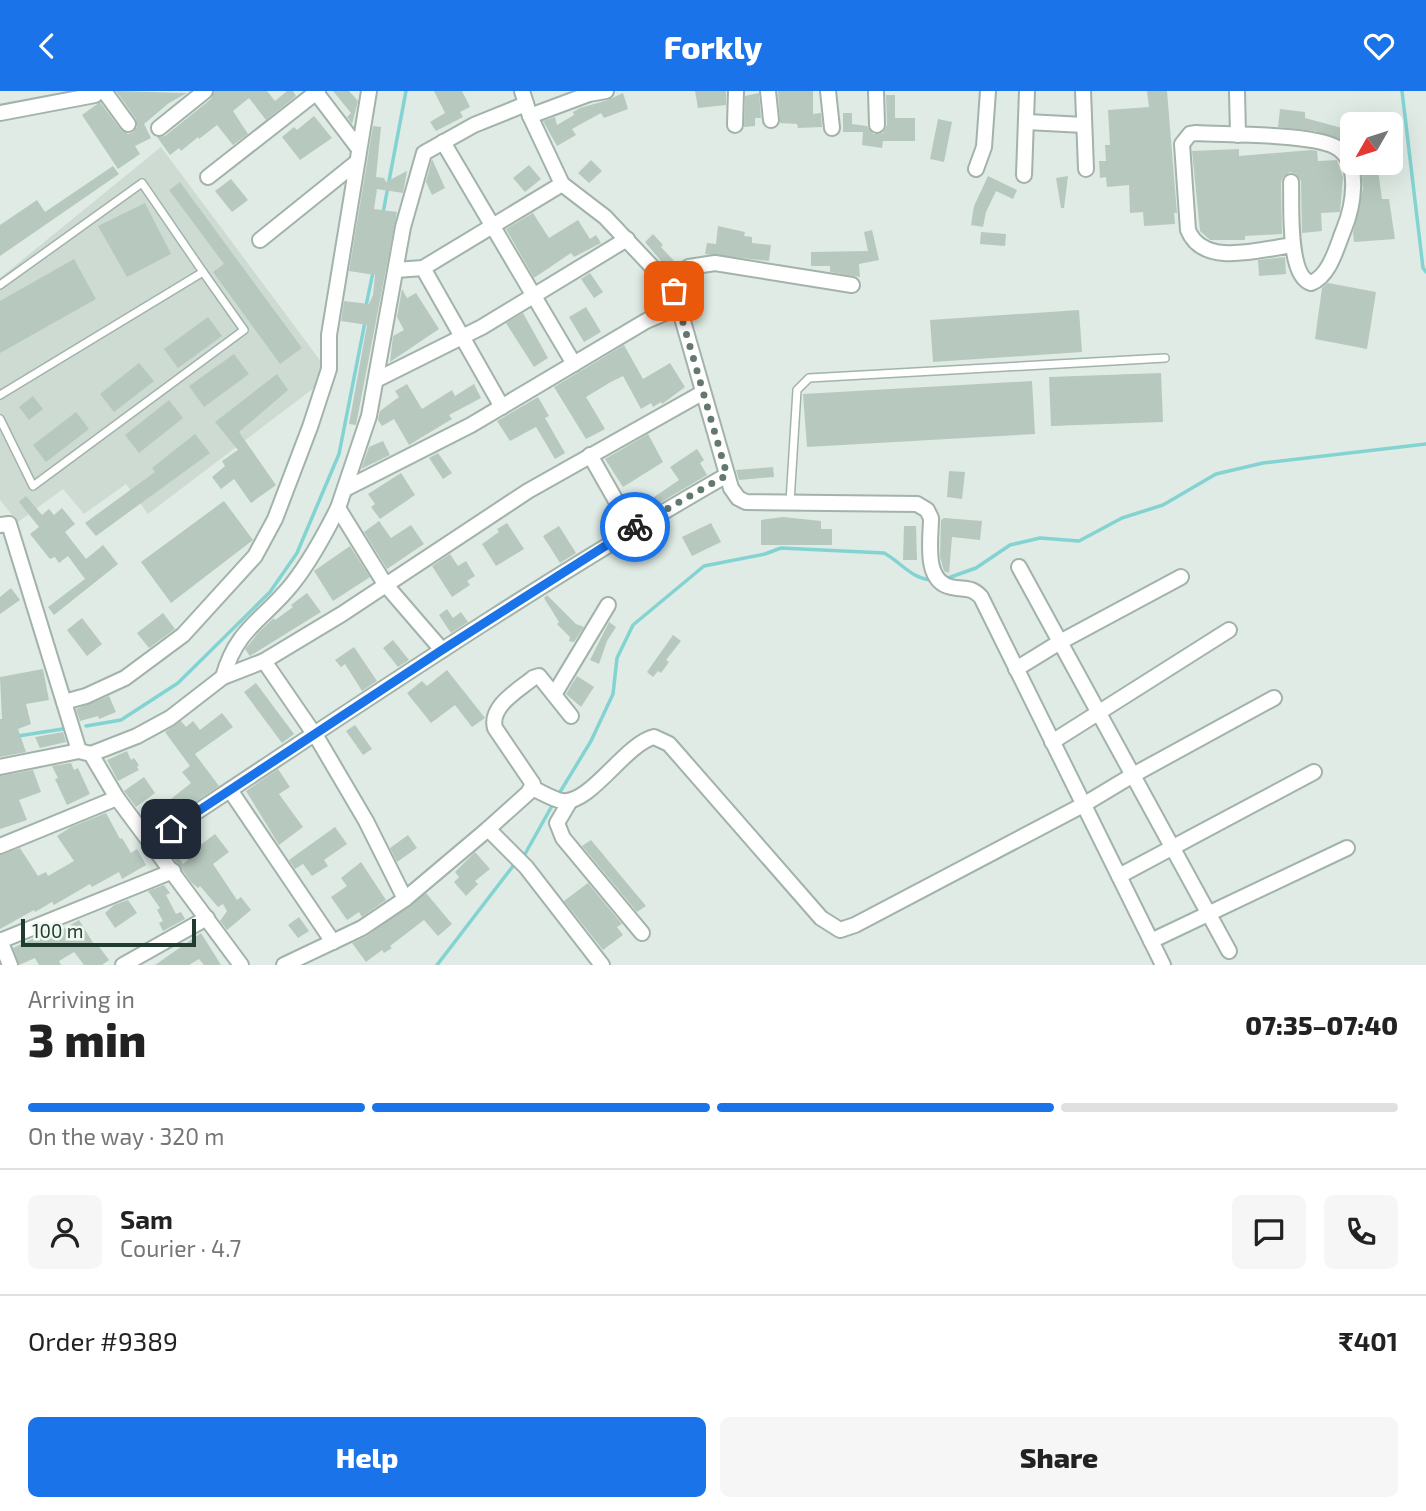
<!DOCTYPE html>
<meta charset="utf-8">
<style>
body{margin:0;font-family:"Exo 2",sans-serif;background:#f6f6f6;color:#222;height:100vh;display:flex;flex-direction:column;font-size:26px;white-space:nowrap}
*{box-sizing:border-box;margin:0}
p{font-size:23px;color:#767676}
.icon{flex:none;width:38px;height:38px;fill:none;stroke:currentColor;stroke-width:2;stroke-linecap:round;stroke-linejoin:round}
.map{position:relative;height:874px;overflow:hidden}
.sheet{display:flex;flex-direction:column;background:#fff;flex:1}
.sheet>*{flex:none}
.needle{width:46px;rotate:231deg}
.tools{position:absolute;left:1340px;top:21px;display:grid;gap:14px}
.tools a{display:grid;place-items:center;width:63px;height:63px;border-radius:10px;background:#fff;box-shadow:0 7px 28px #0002;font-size:35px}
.scale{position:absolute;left:21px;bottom:18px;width:175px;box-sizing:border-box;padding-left:7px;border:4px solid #203c30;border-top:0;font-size:19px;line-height:24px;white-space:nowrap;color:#203c30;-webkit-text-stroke:5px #f0f8f2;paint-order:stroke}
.pin{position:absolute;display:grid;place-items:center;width:60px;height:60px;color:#fff;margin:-30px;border-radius:14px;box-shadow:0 4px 10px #0006}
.courier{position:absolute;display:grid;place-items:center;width:70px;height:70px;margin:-35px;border:5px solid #1a73e8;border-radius:50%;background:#fff;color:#222;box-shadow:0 2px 9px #0007}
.overview em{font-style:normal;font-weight:800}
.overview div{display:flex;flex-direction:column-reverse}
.overview{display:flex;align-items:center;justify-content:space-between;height:119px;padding:0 28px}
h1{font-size:46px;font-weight:800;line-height:52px}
.bar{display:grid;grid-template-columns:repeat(4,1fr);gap:10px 7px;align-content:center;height:84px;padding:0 28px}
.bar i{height:9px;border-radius:5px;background:#e0e0e0}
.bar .current{background:#1a73e8}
.bar p{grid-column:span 4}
.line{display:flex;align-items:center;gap:18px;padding:0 28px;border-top:2px solid #e0e0e0}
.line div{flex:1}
.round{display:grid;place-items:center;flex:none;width:74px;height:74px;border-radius:10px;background:#f6f6f6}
.action{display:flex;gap:14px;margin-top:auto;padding:14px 28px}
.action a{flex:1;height:80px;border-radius:10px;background:#1a73e8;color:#fff;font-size:28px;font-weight:800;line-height:80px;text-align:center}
.action a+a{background:#f6f6f6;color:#222}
header{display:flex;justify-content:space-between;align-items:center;height:91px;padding:0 28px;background:#1a73e8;color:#fff;font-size:32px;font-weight:800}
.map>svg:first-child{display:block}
.built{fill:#cddbd3}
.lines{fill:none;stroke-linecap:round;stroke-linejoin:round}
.stream{stroke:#84d3d3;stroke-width:3.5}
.building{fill:#b7c9bf}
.lane-casing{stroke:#a2b3aa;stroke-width:10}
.street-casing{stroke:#a2b3aa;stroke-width:18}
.lane{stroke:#fff;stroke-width:7}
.street{stroke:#fff;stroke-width:14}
.done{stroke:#63796f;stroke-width:7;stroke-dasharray:0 12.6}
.route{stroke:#1a73e8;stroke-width:9}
</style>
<header><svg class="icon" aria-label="back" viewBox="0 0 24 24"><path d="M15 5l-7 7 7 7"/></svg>Forkly<svg class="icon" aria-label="heart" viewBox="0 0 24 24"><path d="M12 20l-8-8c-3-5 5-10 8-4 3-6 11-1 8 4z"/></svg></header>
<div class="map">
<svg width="1426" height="874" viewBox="0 0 1426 874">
<rect width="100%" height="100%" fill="#dfebe4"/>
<!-- built -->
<path class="built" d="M161 56 331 284 148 423 126 393 84 423 63 398 18 431 0 409V187Z"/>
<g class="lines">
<!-- stream -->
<g class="stream">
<path d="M1402 0 1423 177 1426 181"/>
<path d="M383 122 406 0"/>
<path d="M366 215 373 181"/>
<path d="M945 488 976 477 1010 454 1040 447 1079 450 1122 427 1163 414 1216 383 1263 372 1426 353"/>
<path d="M86 635 121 629 178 592 270 501 297 462 339 363 365 231"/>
<path d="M18 645 69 637"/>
<path d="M557 706 591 650 613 603 617 567 633 534 704 475 765 463 781 457 884 462C901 471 912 489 934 489"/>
<path d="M525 763 553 713"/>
<path d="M437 874 513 775"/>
</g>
</g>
<!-- building -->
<g class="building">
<path d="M116 0 187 2 169 12 144 33 151 47 135 55 140 63 118 78 82 24 100 11 121 39 128 43 133 41 137 36 136 28Z"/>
<path d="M214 0H267L275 10 287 0H293L296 5 266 29 249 7 233 20 248 43 233 54 217 34 199 48 198 46 181 60 179 57 170 64 157 46 165 45 211 8Z"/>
<path d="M333 0H349L358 10 352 33 347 26 351 22Z"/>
<path d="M434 0H462L470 16 460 21 463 26 436 40 430 31 445 22Z"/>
<path d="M695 0H726V14L698 17Z"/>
<path d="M778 0H813V23L821 22 822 36 798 37 797 33 780 32Z"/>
<path d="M1147 0H1167L1177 122H1174L1175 133 1144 135 1143 121 1130 122 1129 94 1107 96 1106 86 1100 87 1099 70H1106L1105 54H1110L1108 19 1149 16Z"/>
<path d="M623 2 628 18 604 27 601 22 572 38 576 44 557 55 543 30 555 26 557 34 574 24 573 21 580 17 608 9Z"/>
<path d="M759 2 761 27H755V35L744 36 745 5Z"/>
<path d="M886 4H895V27H915V50H883L882 57 862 54 863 41H843V22H852V33L867 35 873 43 883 42 887 34Z"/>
<path d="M1280 18 1305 21V27L1353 40V52L1315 40 1278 36Z"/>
<path d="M314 25 332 47 300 69 282 46 294 36 297 39Z"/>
<path d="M938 28 952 31 944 71 930 68Z"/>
<path d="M373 35 381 36 376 86 384 87 386 91 407 80 403 102 377 98 374 118 397 121 356 334 349 333 367 234 341 230 344 210 369 213 373 204 375 184 349 180Z"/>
<path d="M1239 58V65L1311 59 1317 60 1318 70 1337 69 1343 86 1340 121 1321 122 1322 140 1302 142 1301 90 1296 83 1290 81 1283 86 1281 91 1282 143 1245 145V149H1210L1200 140 1192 60Z"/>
<path d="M432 68 445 97 432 104 426 91Z"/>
<path d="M591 69 602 80 589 92 578 82Z"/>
<path d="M1377 72 1382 108H1389L1395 148 1354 151 1353 142 1363 97 1360 73Z"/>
<path d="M529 74 541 88 525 101 513 87Z"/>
<path d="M113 75 119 83 0 165V134L37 109 45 121Z"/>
<path d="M988 85 1017 99 1013 108 996 100 986 121 983 136 971 134 974 115Z"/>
<path d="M1068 85 1064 117H1061L1056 87Z"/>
<path d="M231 88 248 109 232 121 215 100Z"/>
<path d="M180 91 302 257 280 273 213 181 224 173 169 99Z"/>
<path d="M145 112 171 163 127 186 98 135Z"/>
<path d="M533 122 549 147 578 129 590 148 596 144 601 152 574 166 571 162 534 187 506 138Z"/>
<path d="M718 135 745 141 744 145 752 146V152L771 154 769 170 705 163 707 152 716 153Z"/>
<path d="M872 139 879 169 859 173 860 186 830 181V175H811V161L868 160 864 141Z"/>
<path d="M981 141 1006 143 1005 155 980 153Z"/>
<path d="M653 143 663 154 661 156 674 170 667 177 645 151Z"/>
<path d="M1285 166 1286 183 1259 185 1258 169Z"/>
<path d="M74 168 96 208 0 262V210Z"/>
<path d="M590 182 603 201 594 207 581 188Z"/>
<path d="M1328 192 1376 201 1367 258 1315 248 1322 197Z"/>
<path d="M402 198 407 207 416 202 439 238 390 271 393 245 404 239 397 226Z"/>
<path d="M586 216 601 241 584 251 569 226Z"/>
<path d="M1079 219 1082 261 933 271 930 229Z"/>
<path d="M523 222 548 267 534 276 506 232Z"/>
<path d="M208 226 222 245 178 277 164 258Z"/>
<path d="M624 254 643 288 670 272 685 296 662 313 661 311 653 316 651 312 641 318 623 285 609 292 586 306 605 338 586 348 554 296Z"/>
<path d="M234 263 249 283 204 316 189 295Z"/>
<path d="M139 272 154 290 114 321 100 303Z"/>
<path d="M1161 282 1163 331 1051 335 1049 286Z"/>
<path d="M277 283 288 299 239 341 276 394 251 412 234 388 221 398 212 386 225 375 222 370 238 359 215 331Z"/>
<path d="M1032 290 1035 343 807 356 803 303Z"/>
<path d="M407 293 422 318 452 299 455 305 474 293 481 307 449 324 452 328 409 354 394 328 382 335 378 329 380 320 399 306 395 300Z"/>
<path d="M33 305 43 318 29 329 19 316Z"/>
<path d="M538 306 549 325 545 327 565 362 555 368 536 336 510 350 497 330Z"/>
<path d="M169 309 183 327 139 362 125 344Z"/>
<path d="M76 321 89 338 46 371 33 354Z"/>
<path d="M195 343 210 362 96 445 85 432 155 381 152 377Z"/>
<path d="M648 343 663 371 623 396 605 368Z"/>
<path d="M383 350 390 364 361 378 369 356Z"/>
<path d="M697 358 704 369 700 372 707 384 658 413 654 406 679 389 670 376Z"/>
<path d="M438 362 452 382 443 388 429 367Z"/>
<path d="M773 376 774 386 739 389 736 379Z"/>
<path d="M949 380 965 381 962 408 947 406Z"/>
<path d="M401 382 415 404 380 428 371 416 375 413 368 403Z"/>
<path d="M26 405 42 424 49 418 54 424 62 417 75 433 65 441 86 468 103 454 118 473 54 524 48 516 85 488 68 465 59 472 55 466 50 468 30 443 39 436 19 411Z"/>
<path d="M224 410 253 449 171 512 141 471Z"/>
<path d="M783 426 821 430V438H832V454H761V429Z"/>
<path d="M944 427 982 430 980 449 952 446 949 482 944 480 940 466 941 429Z"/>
<path d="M379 430 391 447 411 434 424 453 387 478 364 441Z"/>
<path d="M507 432 524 458 496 475 482 453 499 441 497 438Z"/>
<path d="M711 432 721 451 692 465 682 446Z"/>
<path d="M559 435 576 462 560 472 543 445Z"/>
<path d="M904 435H916L917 469H903Z"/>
<path d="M350 455 370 486 333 510 314 480Z"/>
<path d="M450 463 458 475 466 470 475 485 467 490 470 494 452 506 432 475Z"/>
<path d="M11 497 20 509 0 523V506Z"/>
<path d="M307 502 321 521 250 565 245 558 259 541 274 527 275 529 293 516 291 514Z"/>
<path d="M547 504 576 533 584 536 574 551 569 550 570 546 557 533 559 531 544 507Z"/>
<path d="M447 518 453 527 461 521 468 531 451 542 439 524Z"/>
<path d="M163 522 175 538 149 557 137 542Z"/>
<path d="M82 527 102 553 87 565 67 539Z"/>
<path d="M609 531 616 536 607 550 599 573 590 569Z"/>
<path d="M673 544 681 550 666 569 669 571 661 582 658 580 653 586 647 581Z"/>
<path d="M393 549 409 569 398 576 383 557Z"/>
<path d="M354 556 377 590 362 600 345 573 341 576 335 569Z"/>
<path d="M43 578 49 609 26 613 31 633 18 638 26 661 0 666V628H2L0 586Z"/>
<path d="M447 579 485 627 472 636 455 614 431 632 407 602 422 590 427 595Z"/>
<path d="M577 585 594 596 581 616 566 603Z"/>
<path d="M256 592 294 643 282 652 244 601Z"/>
<path d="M109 605 116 621 99 628 98 625 80 630 76 618Z"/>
<path d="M222 622 233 636 195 663 219 695 170 727 161 716 191 692 182 681 190 675 165 641 181 630 186 636 193 630 200 639Z"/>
<path d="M355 634 372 658 363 664 346 640Z"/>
<path d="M63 641 66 651 40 657 35 646Z"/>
<path d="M127 660 131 669 134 667 139 674 137 676 139 679 118 690 107 669Z"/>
<path d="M71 672 74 679 78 677 90 703 67 714 55 688 58 687 52 675Z"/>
<path d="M278 678 290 696 279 703 303 736 279 754 246 700Z"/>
<path d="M33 679 41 701 19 709 27 729 0 738V685Z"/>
<path d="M144 686 155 702 136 716 124 700Z"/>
<path d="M106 722 120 748 122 747 131 762 137 758 146 774 122 788 119 781 92 796 90 793 54 814 52 811 35 821 34 819 0 838V764L20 757 38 785 46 781 48 785 74 770 57 745 71 736Z"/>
<path d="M335 736 347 753 324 769 328 775 312 785 303 773 295 778 289 769Z"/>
<path d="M215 743 229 761 213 773 237 809 241 806 251 819 227 839 220 830 227 820 223 813 218 816 200 795 198 797 191 791 164 754 168 752 183 773 198 761 195 758Z"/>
<path d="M408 744 417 757 397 771 390 757Z"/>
<path d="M591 749 646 815 637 821 582 755Z"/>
<path d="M475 761 490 778 475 790 478 793 466 805 454 791 459 786 455 781Z"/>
<path d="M361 771 386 809 362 826 359 821 347 829 331 806 347 795 341 787Z"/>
<path d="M588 792 622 833 617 836 623 844 603 859 564 810Z"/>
<path d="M164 794 170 802 166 804 176 823 181 821 185 828 163 840 159 832 163 830 157 819 160 817 148 800Z"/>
<path d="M426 802 452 833 438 845 424 829 390 855 392 857 384 862 382 859 366 871 352 852 367 845Z"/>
<path d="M128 809 137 822 115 837 105 822 114 814Z"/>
<path d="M299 826 309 840 298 847 288 834Z"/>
<path d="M79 829 95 855 97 853 109 869 102 874H84L74 861 59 870 61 874H39L35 867 19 874 13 857 43 843 46 848Z"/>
<path d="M201 842 221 874H204L199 868 189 874H155Z"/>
</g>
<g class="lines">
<!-- lane casing -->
<g class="lane-casing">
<g id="lane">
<path d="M0 194 142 92 203 181 0 304"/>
<path d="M0 328 33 395 244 239 203 181"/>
<path d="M790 411 797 299 809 287 1165 267"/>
</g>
</g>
<!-- street casing -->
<g class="street-casing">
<g id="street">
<path d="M104 0 128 33"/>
<path d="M315 0 359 58"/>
<path d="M522 0 530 25 562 93 605 126 674 199 731 397 738 407 746 411 917 413 927 419 931 427C931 448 923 490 951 496 964 499 971 495 981 506L1163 874"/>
<path d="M768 0 771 29"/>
<path d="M828 0 832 37"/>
<path d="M876 0 877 34"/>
<path d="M1083 0 1086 78"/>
<path d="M1237 0 1238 44"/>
<path d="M0 22 95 4 98 0"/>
<path d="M530 25 589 3 606 0"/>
<path d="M1027 31 1084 34"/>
<path d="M735 34 736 0"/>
<path d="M159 37 205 0"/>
<path d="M443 51 574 273"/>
<path d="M976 78 984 56 988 0"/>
<path d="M1024 84 1027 0"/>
<path d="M208 86 318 0"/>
<path d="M1291 91C1292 113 1287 185 1311 192 1330 185 1337 155 1344 138 1353 116 1361 74 1339 58 1319 42 1226 44 1196 42L1190 43 1182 53 1188 139C1203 177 1261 158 1293 154"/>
<path d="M260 149 357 71"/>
<path d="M423 177 502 316"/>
<path d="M396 179 423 177 562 93"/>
<path d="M666 190 689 176 715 172 852 194"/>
<path d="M376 289 482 236 627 148"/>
<path d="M590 364 632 438"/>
<path d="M345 398 471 334 646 230 679 216"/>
<path d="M0 434 9 433 79 660 91 663 117 707 241 874"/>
<path d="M1019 476 1229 860"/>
<path d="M442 559 385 493 338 417 369 325 403 136 424 62 474 34 526 13"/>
<path d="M264 570 319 650 366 730 405 808"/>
<path d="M1016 578 1060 551 1181 486"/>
<path d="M223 586C237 536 264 529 293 492 311 469 325 443 338 417"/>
<path d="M555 602 608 514"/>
<path d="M64 611 86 605 125 587 183 544 255 465 275 428 310 336 329 278V244L369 0"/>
<path d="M1052 651 1229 539"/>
<path d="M91 663 137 645 170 627 223 586 264 570 342 523 528 400 702 302"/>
<path d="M0 676 79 660"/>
<path d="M532 697C541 701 552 708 562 710 590 714 625 653 654 646L669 653 821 827 840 839 855 834 1083 714 1133 684 1274 607"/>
<path d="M230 699 333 851"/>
<path d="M570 710 557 732 563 747 642 842"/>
<path d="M488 738 528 702 533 693 495 637C489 615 519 599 533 587L539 585 571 625"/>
<path d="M151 751C341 626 529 497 727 384"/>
<path d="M0 755 117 707"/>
<path d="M1119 785 1314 681"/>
<path d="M0 849 10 874"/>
<path d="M0 850 173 780"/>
<path d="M1151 850 1347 757"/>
<path d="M123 874 207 827"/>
<path d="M284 874 362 837 405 808 488 738 526 776 602 874"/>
</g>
</g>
<!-- lane -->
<use href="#lane" class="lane"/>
<!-- street -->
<use href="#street" class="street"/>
</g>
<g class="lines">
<!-- done -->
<path class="done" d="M635 436 727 384 674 200"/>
<!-- route -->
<path class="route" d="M171 738 442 559 635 436"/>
</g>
</svg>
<div class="tools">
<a><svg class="needle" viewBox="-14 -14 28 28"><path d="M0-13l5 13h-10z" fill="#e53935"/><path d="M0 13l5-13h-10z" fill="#767676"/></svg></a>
</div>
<div class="scale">100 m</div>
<div class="pin" style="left:674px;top:200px;background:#ea580c"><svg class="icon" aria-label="bag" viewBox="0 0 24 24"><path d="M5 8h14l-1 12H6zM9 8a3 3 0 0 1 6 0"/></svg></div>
<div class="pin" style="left:171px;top:738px;background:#1f2937"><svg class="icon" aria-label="home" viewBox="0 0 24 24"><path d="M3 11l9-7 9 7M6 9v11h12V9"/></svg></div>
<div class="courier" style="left:635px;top:436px"><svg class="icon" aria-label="bike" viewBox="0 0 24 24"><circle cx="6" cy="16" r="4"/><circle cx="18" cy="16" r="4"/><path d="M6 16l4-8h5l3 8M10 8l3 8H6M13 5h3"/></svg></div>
</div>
<section class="sheet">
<div class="overview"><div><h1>3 min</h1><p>Arriving in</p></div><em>07:35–07:40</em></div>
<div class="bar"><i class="current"></i><i class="current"></i><i class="current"></i><i></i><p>On the way · 320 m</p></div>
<div class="line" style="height:126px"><a class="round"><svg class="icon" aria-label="person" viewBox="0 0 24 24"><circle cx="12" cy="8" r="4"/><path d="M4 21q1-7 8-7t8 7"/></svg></a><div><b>Sam</b><p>Courier · 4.7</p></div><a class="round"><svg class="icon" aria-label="chat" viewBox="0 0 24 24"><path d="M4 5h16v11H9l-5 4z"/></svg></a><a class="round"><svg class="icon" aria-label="phone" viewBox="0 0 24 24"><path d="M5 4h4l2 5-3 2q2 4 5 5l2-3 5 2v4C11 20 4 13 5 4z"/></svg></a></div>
<div class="line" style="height:91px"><div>Order #9389</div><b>₹401</b></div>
<div class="action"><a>Help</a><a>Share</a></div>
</section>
